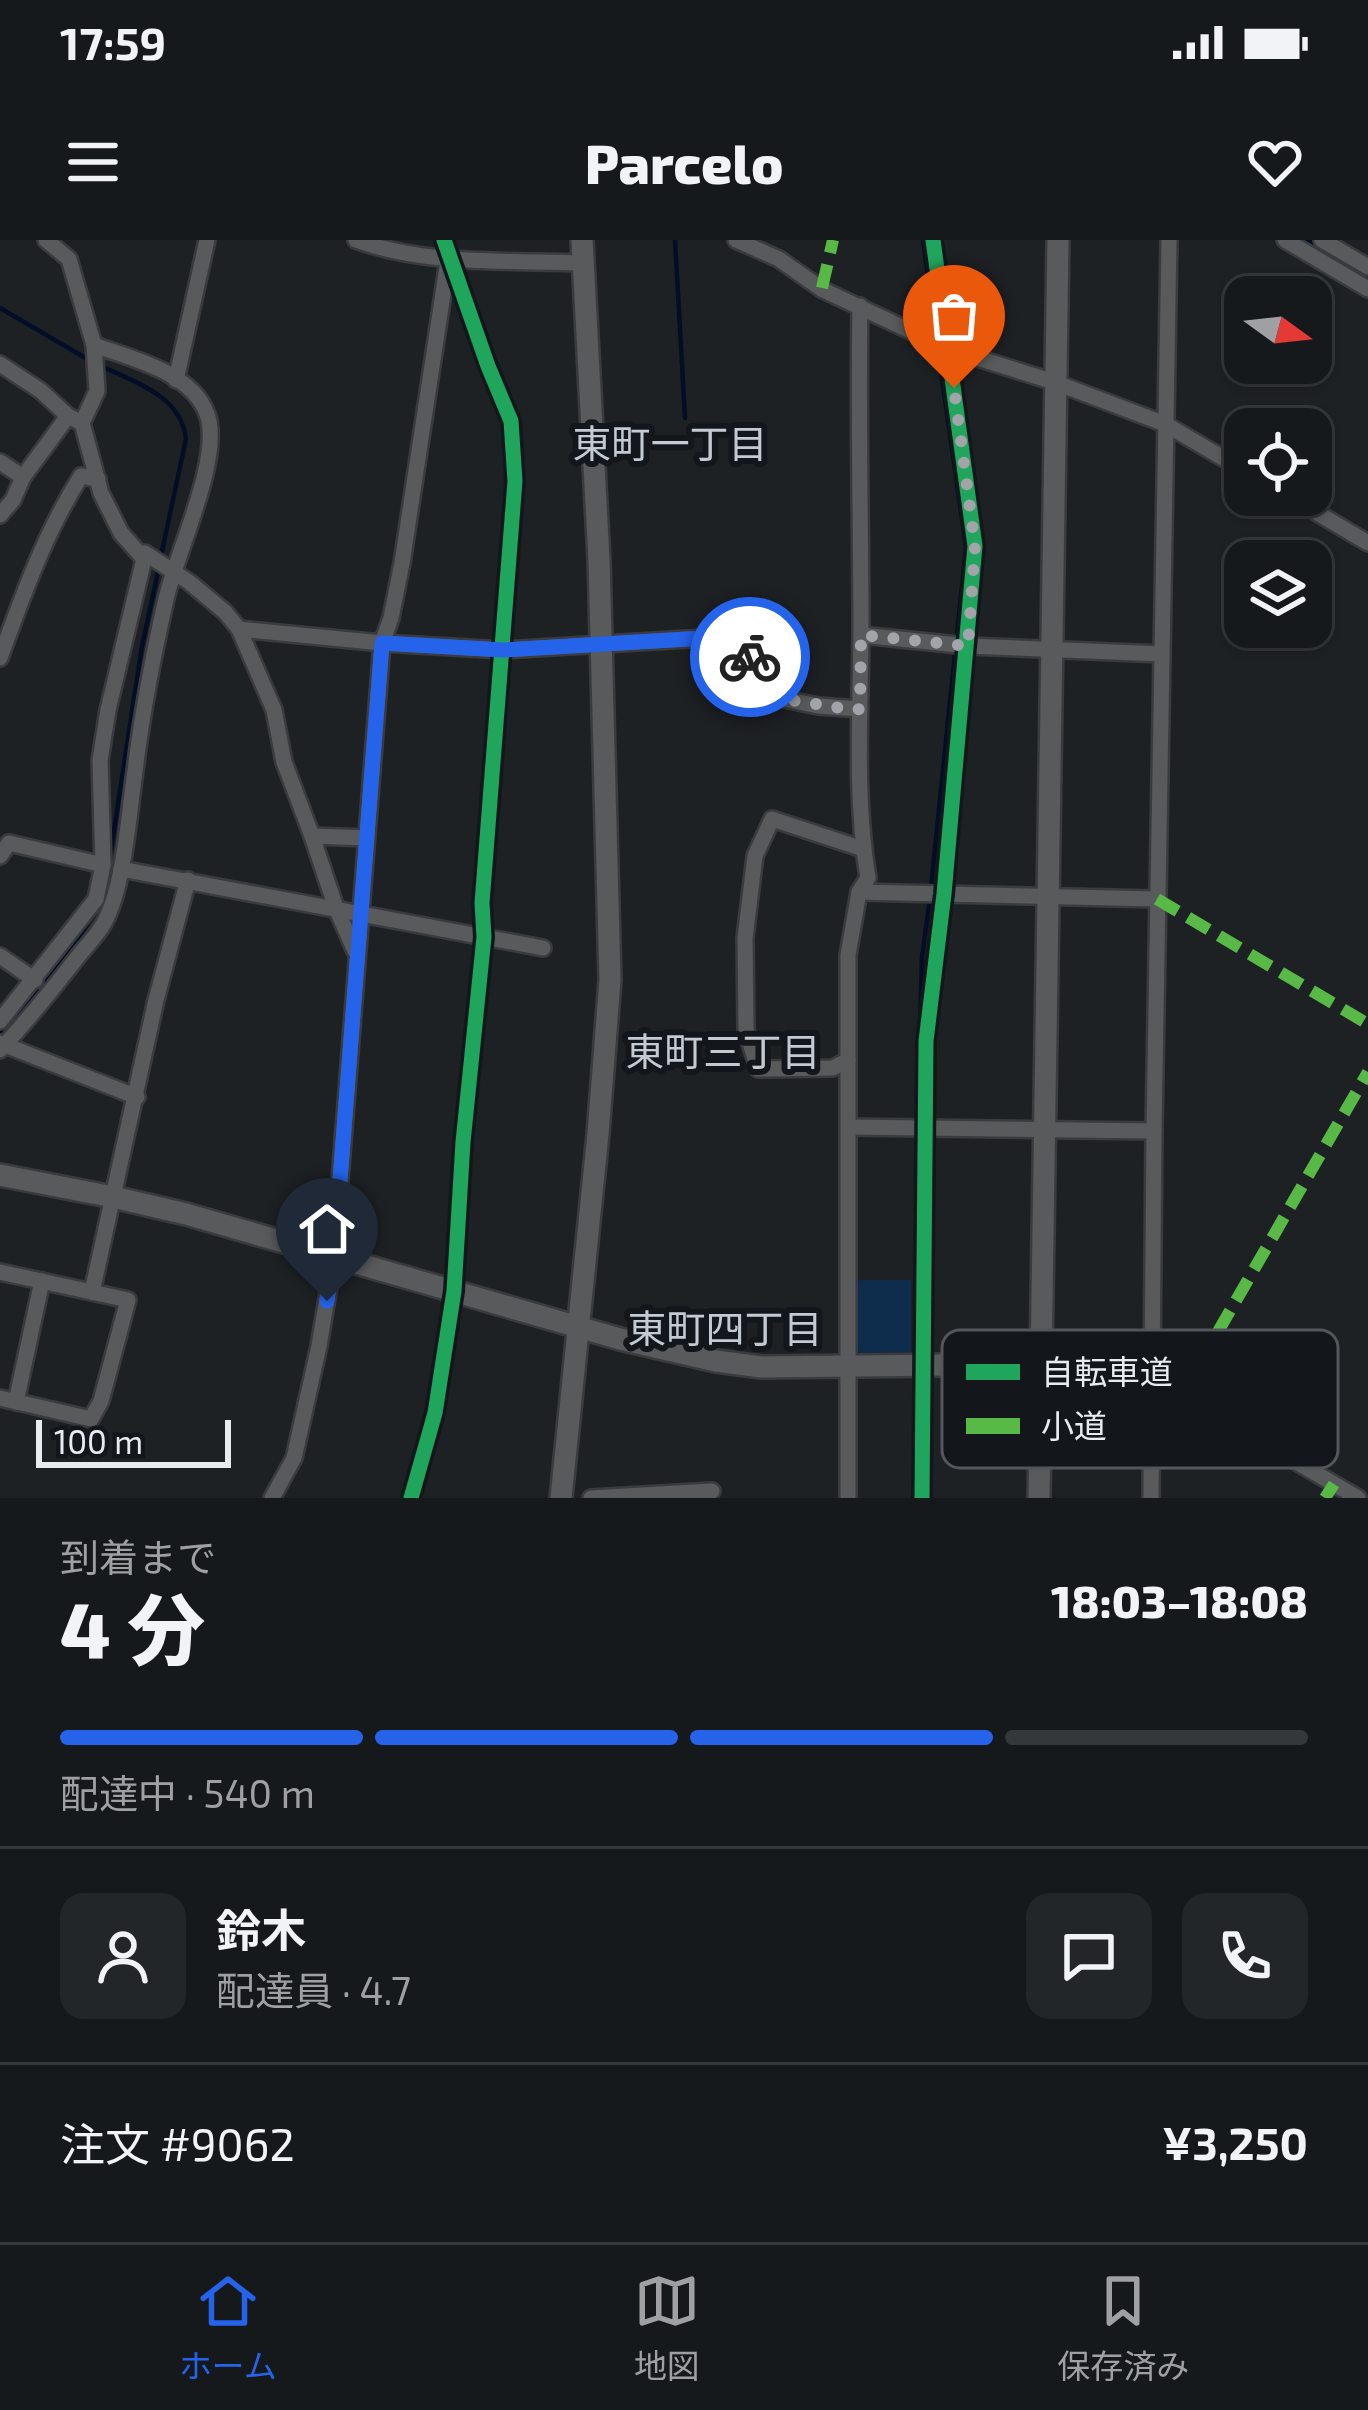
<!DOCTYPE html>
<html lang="ja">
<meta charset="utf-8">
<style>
body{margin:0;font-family:"Exo 2","Noto Sans JP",sans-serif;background:#232628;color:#f1f3f6;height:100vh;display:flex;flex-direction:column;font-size:45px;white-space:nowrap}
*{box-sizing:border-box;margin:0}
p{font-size:39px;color:#9ea0a3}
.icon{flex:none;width:66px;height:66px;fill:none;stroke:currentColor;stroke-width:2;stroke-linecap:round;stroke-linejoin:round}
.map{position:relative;height:1258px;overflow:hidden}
.drawer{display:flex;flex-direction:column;background:#16191b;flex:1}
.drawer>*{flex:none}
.needle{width:78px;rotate:105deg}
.controls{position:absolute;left:1224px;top:36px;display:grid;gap:24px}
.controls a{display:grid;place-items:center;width:108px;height:108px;border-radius:24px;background:#16191b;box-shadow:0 3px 9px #0004,0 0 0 3px #35383a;font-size:60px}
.scale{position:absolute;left:36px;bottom:30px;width:195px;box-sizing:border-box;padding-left:12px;border:6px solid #e8ebef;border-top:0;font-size:33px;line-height:42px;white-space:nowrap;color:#e8ebef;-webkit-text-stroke:9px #13171c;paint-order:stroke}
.pin{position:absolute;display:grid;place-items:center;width:102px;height:102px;color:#fff;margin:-123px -51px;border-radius:50% 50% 50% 0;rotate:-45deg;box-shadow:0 0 12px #0007}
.pin .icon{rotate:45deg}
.courier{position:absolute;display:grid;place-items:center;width:120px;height:120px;margin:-60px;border:9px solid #2563eb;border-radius:50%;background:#fff;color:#222;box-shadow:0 3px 15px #0007}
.head em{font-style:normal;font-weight:800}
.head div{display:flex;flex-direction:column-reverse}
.head{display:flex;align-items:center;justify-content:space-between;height:204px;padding:0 60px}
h1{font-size:78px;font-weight:800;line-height:90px}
.bar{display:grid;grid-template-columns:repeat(4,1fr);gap:18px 12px;align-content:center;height:144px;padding:0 60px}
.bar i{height:15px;border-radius:9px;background:#35383a}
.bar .active{background:#2563eb}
.bar p{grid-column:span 4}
.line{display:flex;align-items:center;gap:30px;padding:0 60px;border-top:3px solid #35383a}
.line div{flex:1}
.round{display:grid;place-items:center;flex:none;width:126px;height:126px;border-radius:24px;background:#232628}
.status{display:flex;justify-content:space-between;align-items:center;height:84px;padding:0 60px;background:#16191b;direction:ltr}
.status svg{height:33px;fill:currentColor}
header{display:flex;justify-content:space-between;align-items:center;height:156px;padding:0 60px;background:#16191b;font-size:54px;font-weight:800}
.menu{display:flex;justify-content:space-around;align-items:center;height:168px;border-top:3px solid #35383a;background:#16191b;font-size:33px;color:#9ea0a3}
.menu a{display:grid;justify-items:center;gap:6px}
.menu .active{color:#2563eb}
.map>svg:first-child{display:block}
.green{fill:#0e2c4b}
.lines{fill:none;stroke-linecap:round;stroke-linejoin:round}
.stream{stroke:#030e26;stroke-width:4.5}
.river{stroke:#030e26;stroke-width:24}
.street-casing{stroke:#393b3e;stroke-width:20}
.secondary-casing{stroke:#393b3e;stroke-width:26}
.street{stroke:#585a5c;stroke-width:15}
.secondary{stroke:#585a5c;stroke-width:21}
.quiet{stroke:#58b947;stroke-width:12;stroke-dasharray:24 12;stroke-linecap:butt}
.cycleway-casing{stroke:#13171c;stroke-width:22}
.cycleway{stroke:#20a55d;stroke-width:15}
.done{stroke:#a1a4a8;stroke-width:12;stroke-dasharray:0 21.6}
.route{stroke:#2563eb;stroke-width:15}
.labels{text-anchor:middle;stroke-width:12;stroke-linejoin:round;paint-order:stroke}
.neighbourhood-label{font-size:39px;fill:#c3cad1;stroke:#13171c}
.key{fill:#13171c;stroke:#53575b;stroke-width:3}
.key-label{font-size:33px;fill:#e8ebef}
</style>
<div class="status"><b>17:59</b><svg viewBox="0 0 49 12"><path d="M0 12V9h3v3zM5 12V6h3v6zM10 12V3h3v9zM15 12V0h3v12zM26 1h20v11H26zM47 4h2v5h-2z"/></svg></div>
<header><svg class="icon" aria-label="menu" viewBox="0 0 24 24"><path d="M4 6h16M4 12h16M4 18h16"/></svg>Parcelo<svg class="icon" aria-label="heart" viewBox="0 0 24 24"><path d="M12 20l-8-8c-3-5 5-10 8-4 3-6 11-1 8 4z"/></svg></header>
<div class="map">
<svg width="1368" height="1258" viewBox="0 0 1368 1258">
<rect width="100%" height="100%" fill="#1e2124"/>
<!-- green -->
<path class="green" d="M860 1040H911V1112L861 1113 855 1108V1044Z"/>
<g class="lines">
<!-- stream -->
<g class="stream">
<path d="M675 0 685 178"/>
<path d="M923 0 937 99"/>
<path d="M0 68 89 120"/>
<path d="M99 125C134 142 181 155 186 199L161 316"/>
<path d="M110 617 142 406 159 327"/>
<path d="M931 647 966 307 938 110"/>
<path d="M920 790 922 717 930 658"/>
<path d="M0 791C35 755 70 719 92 674"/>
<path d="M916 1066 918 862"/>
<path d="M914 1258 915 1168"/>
</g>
<!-- river -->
<path class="river" d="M1304 0 1368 37"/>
<!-- street casing -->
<g class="street-casing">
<g id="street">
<path d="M46 0 69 19 94 105 97 151 82 183 101 253 121 293 144 319 145 313 189 342 225 372 239 389 274 470 284 522 312 596 367 598"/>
<path d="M356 0C427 26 510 20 585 23"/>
<path d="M736 0 779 19 823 50 949 109 1054 142 1165 184 1245 231"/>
<path d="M1285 0 1368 49"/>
<path d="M1322 0 1368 27"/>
<path d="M0 124 41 151 68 176"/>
<path d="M176 140 207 0"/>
<path d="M0 222 23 237"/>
<path d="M1287 255 1368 303"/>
<path d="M0 275 13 260 23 237 68 176 82 183"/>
<path d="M239 389 382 403 504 410 704 398 736 399 784 459 818 466 860 469"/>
<path d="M861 395 968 406 1162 414"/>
<path d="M0 418C23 355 45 293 81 236L98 239"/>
<path d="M312 596 336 668 355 711"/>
<path d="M0 616 9 603 103 625"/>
<path d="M121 629 543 708"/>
<path d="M859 652 1157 659"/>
<path d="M0 716 35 740"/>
<path d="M0 781 96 659 103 625 100 520 108 470 144 319"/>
<path d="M0 803 137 857"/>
<path d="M0 810C27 781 52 750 76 719 85 707 97 696 104 683 124 648 129 572 135 531 142 473 153 416 166 359 176 314 223 217 207 174 192 132 132 119 94 105"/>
<path d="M848 820 833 828 758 829 746 789 745 698 755 616 772 579 863 609"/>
<path d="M849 887 1154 891"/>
<path d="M0 1032 128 1060 101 1161 91 1179 0 1158"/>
<path d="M92 1052 156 760 188 640"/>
<path d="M1040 1135H1138L1153 1138 1358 1258"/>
<path d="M16 1162 42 1041"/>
<path d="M272 1258 294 1218 319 1106 334 1017 382 403 391 378 402 323 448 21"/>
<path d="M411 1258 435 1173 454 1051 463 902 484 697 482 663 515 241 511 181 488 126 444 0"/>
<path d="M591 1258 712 1251"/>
<path d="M848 1258V715L859 652 868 638C855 560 860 477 861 398 861 288 858 177 860 66"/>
<path d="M922 1258 926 801 944 654 975 306 933 0"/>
<path d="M1151 1258 1154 891 1169 0"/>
</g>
</g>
<!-- secondary casing -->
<g class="secondary-casing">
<g id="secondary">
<path d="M0 935 113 957 186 974 620 1099 716 1121 761 1127 1041 1124"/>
<path d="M561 1258 598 894 610 740 599 320 582 0"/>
<path d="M1039 1258 1058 0"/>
</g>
</g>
<!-- street -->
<use href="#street" class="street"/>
<!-- secondary -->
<use href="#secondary" class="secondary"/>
<!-- quiet -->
<g class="quiet">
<path d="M822 48 833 0"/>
<path d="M1157 659 1368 784"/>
<path d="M1182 1154 1368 832"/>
<path d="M1325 1258 1334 1244"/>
</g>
<!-- cycleway casing -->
<g class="cycleway-casing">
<g id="cycleway">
<path d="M411 1258 435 1173 454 1051 463 902 484 697 482 663 515 241 511 181 488 126 444 0"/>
<path d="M922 1258 926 801 944 654 975 306 933 0"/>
</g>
</g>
<!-- cycleway -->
<use href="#cycleway" class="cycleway"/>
</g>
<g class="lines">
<!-- done -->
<path class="done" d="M750 417 784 459 853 470 860 469 861 395 968 406 975 306 954 148"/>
<!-- route -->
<path class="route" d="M327 1061 334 1017 382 403 503 410 704 398 736 399 750 417"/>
</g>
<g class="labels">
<!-- neighbourhood labels -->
<g class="neighbourhood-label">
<text x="670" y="218">東町一丁目</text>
<text x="723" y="826">東町三丁目</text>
<text x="725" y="1103">東町四丁目</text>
</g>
</g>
<!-- legend -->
<rect x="942" y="1090" width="396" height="138" rx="18" class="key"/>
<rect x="966" y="1124" width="54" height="16" fill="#20a55d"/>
<rect x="966" y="1178" width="54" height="16" fill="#58b947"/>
<g class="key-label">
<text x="1041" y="1144">自転車道</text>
<text x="1041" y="1198">小道</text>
</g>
</svg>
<div class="controls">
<a><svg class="needle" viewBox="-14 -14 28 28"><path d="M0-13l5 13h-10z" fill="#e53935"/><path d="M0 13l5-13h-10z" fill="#9ea0a3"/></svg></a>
<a><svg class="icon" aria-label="locate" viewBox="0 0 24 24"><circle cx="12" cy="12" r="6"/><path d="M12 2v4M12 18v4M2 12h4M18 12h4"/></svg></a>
<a><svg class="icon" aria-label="layers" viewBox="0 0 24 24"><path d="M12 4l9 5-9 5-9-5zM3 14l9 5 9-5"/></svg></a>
</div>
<div class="scale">100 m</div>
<div class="pin" style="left:954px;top:148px;background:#ea580c"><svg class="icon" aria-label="bag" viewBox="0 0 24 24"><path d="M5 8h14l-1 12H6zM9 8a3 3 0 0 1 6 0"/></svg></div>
<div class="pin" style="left:327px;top:1061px;background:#1f2937"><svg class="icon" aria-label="home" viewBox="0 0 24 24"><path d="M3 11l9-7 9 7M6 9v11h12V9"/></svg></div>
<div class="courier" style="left:750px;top:417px"><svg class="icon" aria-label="bike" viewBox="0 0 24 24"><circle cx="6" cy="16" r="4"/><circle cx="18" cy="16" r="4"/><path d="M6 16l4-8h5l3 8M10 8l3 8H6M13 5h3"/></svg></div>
</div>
<section class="drawer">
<div class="head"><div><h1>4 分</h1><p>到着まで</p></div><em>18:03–18:08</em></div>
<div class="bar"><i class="active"></i><i class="active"></i><i class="active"></i><i></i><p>配達中 · 540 m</p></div>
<div class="line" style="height:216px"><a class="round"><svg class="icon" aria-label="person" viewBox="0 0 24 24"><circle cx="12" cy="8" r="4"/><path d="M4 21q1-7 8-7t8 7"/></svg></a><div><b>鈴木</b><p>配達員 · 4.7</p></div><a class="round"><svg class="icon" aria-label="chat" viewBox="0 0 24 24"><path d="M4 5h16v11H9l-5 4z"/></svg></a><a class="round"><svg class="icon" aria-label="phone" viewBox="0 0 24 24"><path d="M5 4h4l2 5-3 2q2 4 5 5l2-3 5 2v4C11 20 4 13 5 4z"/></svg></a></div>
<div class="line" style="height:156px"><div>注文 #9062</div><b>¥3,250</b></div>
</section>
<nav class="menu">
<a class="active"><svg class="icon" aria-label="home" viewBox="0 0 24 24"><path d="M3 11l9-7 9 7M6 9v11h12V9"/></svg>ホーム</a>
<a><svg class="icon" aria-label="map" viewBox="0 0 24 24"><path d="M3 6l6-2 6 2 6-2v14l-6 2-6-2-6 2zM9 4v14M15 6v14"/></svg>地図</a>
<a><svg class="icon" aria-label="saved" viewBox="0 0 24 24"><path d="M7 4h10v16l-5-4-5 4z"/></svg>保存済み</a>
</nav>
